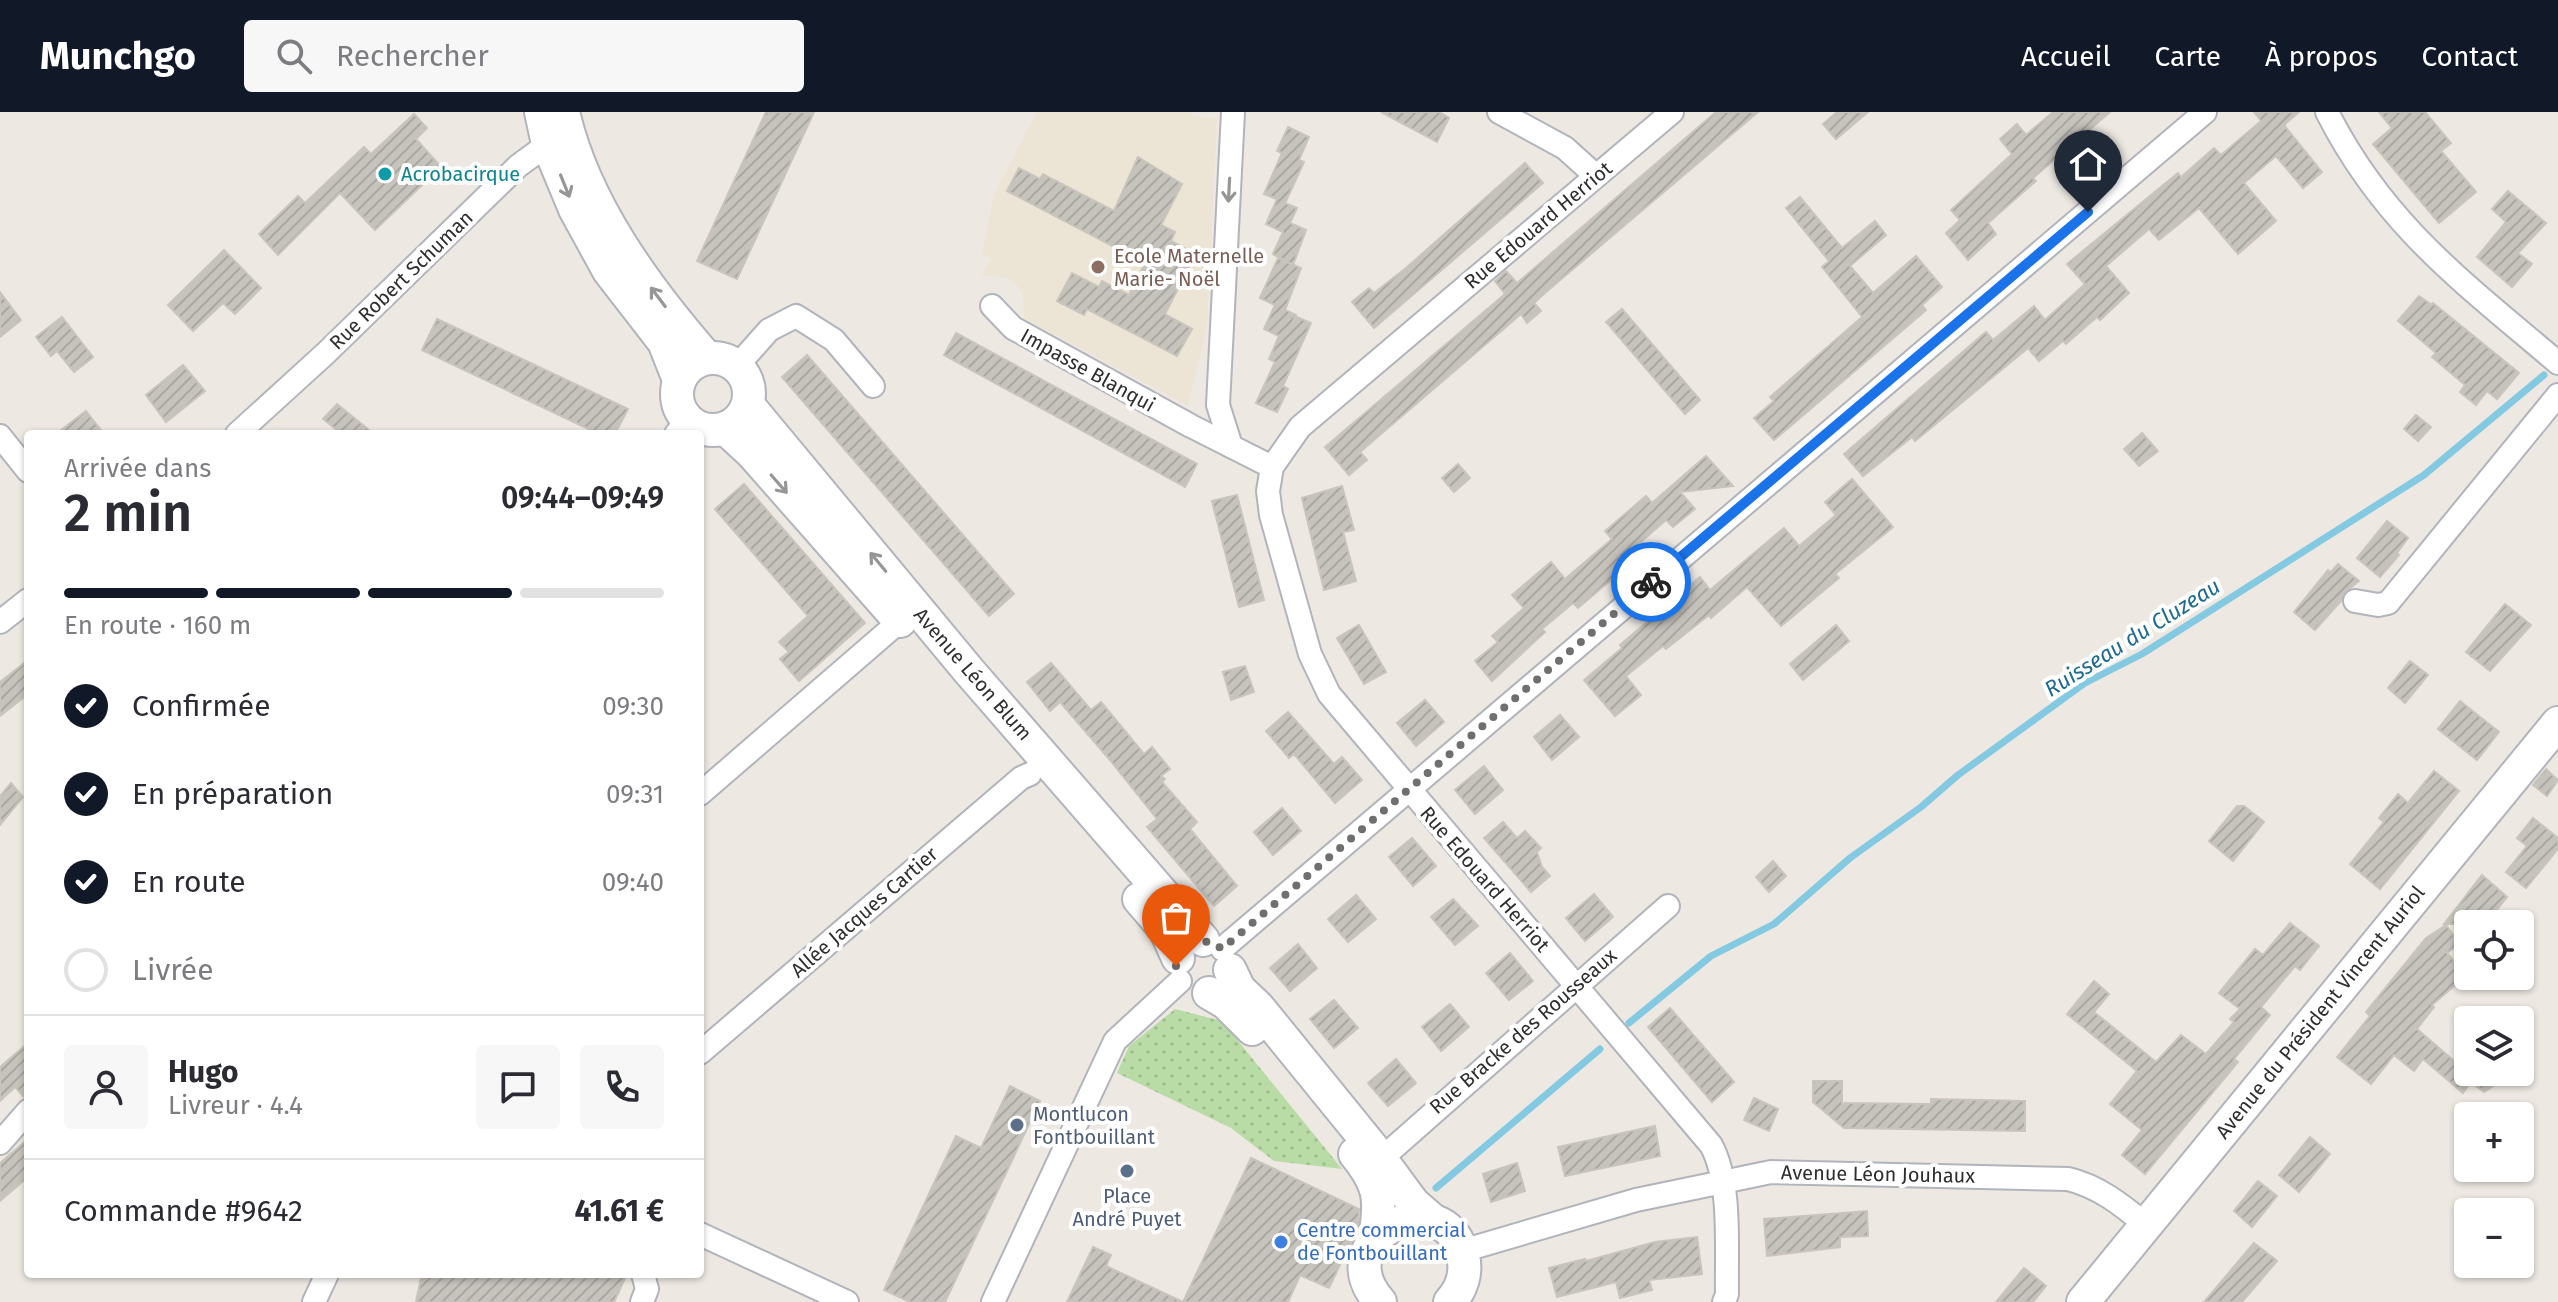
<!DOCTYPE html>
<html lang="fr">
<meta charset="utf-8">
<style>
body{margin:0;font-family:"Fira Sans",sans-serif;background:#f7f7f7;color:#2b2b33;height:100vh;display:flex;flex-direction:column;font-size:30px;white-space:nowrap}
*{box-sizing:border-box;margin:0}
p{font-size:26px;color:#7c7c81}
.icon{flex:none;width:44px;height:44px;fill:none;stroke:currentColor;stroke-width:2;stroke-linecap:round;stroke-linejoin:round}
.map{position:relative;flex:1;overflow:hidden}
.sheet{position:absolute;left:24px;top:318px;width:680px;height:848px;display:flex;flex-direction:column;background:#fff;border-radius:8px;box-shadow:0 2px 6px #0004}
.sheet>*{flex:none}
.fabs{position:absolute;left:2454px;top:798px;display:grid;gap:16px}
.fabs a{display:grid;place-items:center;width:80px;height:80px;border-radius:8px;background:#fff;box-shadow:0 2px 6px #0004;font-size:40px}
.pin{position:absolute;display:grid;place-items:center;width:68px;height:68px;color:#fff;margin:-82px -34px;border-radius:50% 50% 50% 0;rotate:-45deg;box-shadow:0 0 8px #0007}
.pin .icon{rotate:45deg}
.courier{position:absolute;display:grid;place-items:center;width:80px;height:80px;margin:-40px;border:6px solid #1a73e8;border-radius:50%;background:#fff;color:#222;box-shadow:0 2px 10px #0007}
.head em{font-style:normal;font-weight:600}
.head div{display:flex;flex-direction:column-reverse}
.head{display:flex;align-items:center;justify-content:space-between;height:136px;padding:0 40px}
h1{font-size:52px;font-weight:600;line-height:60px}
.bar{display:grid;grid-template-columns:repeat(4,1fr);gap:12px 8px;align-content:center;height:96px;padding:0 40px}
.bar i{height:10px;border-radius:6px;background:#e1e1e2}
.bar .selected{background:#111827}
.bar p{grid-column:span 4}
.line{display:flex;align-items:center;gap:20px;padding:0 40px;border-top:2px solid #e1e1e2}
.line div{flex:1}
.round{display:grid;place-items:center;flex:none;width:84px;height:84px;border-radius:8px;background:#f7f7f7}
ol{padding:0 40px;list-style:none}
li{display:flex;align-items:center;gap:24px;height:88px}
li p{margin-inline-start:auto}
li .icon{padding:8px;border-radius:50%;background:#111827;color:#fff;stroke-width:4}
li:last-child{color:#7c7c81}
li i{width:44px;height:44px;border:4px solid #e1e1e2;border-radius:50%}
header{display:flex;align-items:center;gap:48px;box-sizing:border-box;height:112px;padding:0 40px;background:#111827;color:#fff}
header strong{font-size:38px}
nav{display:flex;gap:44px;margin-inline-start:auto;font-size:28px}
.search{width:560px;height:72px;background:#f7f7f7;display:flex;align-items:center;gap:20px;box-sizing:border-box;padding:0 28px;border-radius:8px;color:#7c7c81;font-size:30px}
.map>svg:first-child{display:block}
.education{fill:#ece4d4}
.grass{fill:url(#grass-dots)}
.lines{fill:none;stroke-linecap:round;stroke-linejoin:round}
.stream{stroke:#83c9e1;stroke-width:7}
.building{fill:url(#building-hatch);stroke:#c9c4bc;stroke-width:2}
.street-casing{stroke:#b2b4bc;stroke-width:26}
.secondary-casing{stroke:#b2b4bc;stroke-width:36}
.street{stroke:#fff;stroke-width:22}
.secondary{stroke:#fff;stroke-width:32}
.oneway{stroke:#969696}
.done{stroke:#716f6d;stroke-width:8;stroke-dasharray:0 14.4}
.route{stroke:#1a73e8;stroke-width:10}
.culture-dot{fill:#0f9aa8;stroke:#fff;stroke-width:3}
.education-dot{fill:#8d6e63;stroke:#fff;stroke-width:3}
.service-dot{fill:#5c6f8a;stroke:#fff;stroke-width:3}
.shop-dot{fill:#3f7fe0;stroke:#fff;stroke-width:3}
.labels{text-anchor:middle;stroke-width:8;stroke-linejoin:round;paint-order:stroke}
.culture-label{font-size:20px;fill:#0d838f;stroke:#fff;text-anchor:start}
.street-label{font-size:20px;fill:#2e2e2e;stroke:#fff}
.education-label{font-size:20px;fill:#785e54;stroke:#fff;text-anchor:start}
.service-label{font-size:20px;fill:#4e5e75;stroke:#fff;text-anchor:start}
.shop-label{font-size:20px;fill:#366cbe;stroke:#fff;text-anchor:start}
.water-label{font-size:22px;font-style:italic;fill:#1e6a91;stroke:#fff}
</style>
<header>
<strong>Munchgo</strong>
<div class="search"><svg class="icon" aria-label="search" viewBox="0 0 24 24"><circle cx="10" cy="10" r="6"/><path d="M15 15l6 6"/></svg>Rechercher</div>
<nav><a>Accueil</a><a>Carte</a><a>À propos</a><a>Contact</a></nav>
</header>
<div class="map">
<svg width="2558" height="1190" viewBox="0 0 2558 1190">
<defs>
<pattern id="grass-dots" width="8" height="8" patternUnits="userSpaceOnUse" patternTransform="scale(2)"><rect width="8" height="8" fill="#b9dca6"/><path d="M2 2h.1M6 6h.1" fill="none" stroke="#9fbd8f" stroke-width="1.8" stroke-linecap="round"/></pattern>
<pattern id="building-hatch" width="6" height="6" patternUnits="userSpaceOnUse" patternTransform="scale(2)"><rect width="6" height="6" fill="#c6c3bd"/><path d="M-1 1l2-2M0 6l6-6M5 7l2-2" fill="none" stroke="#aaa8a3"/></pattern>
</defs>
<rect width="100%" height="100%" fill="#ede8e2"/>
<!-- education -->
<path class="education" d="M1037 0H1192V4L1217 6 1207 213 1188 294 1024 206 1023 183 1016 172 1005 165 982 164 991 147 982 141 995 80Z"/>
<!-- grass -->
<path class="grass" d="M1175 897 1222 909 1342 1057 1274 1049 1231 1016 1117 961 1129 934Z"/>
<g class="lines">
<!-- stream -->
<g class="stream">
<path d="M1629 911 1711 844 1774 812 1850 746 1921 695 1958 663 2085 571 2142 542 2424 363 2544 263"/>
<path d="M1436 1076 1600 937"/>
</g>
</g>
<!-- building -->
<g class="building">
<path d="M766 0H814L737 167 697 149Z"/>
<path d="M1381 0H1439L1449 6 1437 30Z"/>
<path d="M1716 0H1758L1546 180 1534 191 1541 199 1527 211 1521 202 1360 340 1367 348 1349 363 1325 335 1505 182 1495 169 1506 159 1517 171Z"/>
<path d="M1837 0H1868L1836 27 1823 12Z"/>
<path d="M2053 0H2110L2033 66 2036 69 1988 111 1996 122 1968 148 1946 121 1960 108 1951 98 2012 42 2000 27 2017 12 2026 23Z"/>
<path d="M2254 0H2299L2284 13 2322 60 2303 76 2276 44 2244 71 2276 109 2238 142 2199 96 2159 128 2149 117 2106 154 2129 181 2100 208 2097 205 2066 232 2063 229 2039 249 2028 236 1915 329 1912 325 1863 364 1844 342 1986 220 1993 228 2034 194 2045 208 2085 172 2067 152 2178 61 2181 65 2214 36 2221 43 2261 9Z"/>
<path d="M2379 0H2425L2451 31 2441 39 2476 80 2439 111 2373 32 2392 16Z"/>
<path d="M414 2 427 16 416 27 441 55 375 118 340 81 278 143 259 122 298 84 305 91 364 35 371 42Z"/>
<path d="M1288 15 1309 25 1299 48 1304 50 1285 91 1297 96 1290 111 1306 118 1293 153 1273 142 1283 120 1266 112 1277 87 1264 82 1282 41 1277 39Z"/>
<path d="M1138 45 1182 72 1161 113 1175 120 1171 129 1196 142 1165 202 1192 217 1177 244 1087 197 1084 203 1057 189 1072 161 1099 175 1102 169 1129 183 1145 151 1007 79 1019 56 1040 67 1043 62 1052 67 1114 99Z"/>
<path d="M1525 51 1543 71 1374 216 1352 190 1369 176 1374 181 1406 156Z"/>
<path d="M2508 79 2546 111 2518 141 2532 152 2512 175 2477 145 2506 110 2492 97Z"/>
<path d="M1800 85 1842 136 1875 109 1886 123 1850 154 1873 181 1916 144 1942 175 1922 193 1926 198 1774 328 1754 306 1774 289 1770 285 1862 205 1822 155 1829 149 1786 96Z"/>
<path d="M224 138 261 176 235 202 223 191 193 219 168 193Z"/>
<path d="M1278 146 1301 156 1285 198 1296 203 1290 217 1297 205 1311 211 1283 274 1288 277 1277 300 1256 291 1275 250 1269 247 1279 224 1264 217 1275 193 1260 186Z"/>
<path d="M0 180 21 208 0 225Z"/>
<path d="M2419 184 2432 193 2433 191 2519 261 2497 287 2487 279 2476 293 2460 280 2465 273 2432 245 2436 241 2398 209Z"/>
<path d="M1622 197 1700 288 1685 302 1606 210Z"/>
<path d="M62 205 93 245 74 260 57 239 51 244 36 225Z"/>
<path d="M437 207 628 297 615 322H599L422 238Z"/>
<path d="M956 221 1197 352 1185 375 944 243Z"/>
<path d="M807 243 1014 482 989 504 782 265Z"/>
<path d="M183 253 205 279 166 310 146 283Z"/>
<path d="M337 292 374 322H342L323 307Z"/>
<path d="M86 299 104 322H56Z"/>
<path d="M2416 303 2431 315 2418 329 2404 317Z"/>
<path d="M2142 321 2158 339 2139 354 2124 337Z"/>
<path d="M1706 344 1733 374 1680 380 1695 397 1673 415 1666 408 1635 435 1642 442 1578 496 1573 491 1542 517 1545 520 1492 569 1475 549 1498 530 1492 524 1524 496 1512 483 1551 450 1565 467 1612 427 1605 419 1646 384 1652 391Z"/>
<path d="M1458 352 1470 366 1454 380 1442 366Z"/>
<path d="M1852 367 1893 415 1835 462 1839 466 1781 514 1747 475 1711 506 1709 503 1666 537 1663 534 1626 564 1641 583 1615 604 1584 568 1622 536 1620 533 1700 465 1710 478 1784 416 1799 434 1836 403 1825 390Z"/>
<path d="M744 372 865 511 799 569 780 547 789 540 779 530 808 504 715 397Z"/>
<path d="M1342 374 1354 418 1343 420 1356 469 1324 478 1302 386Z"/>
<path d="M1237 383 1264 488 1239 495 1212 389Z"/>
<path d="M2387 409 2408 426 2397 441 2399 443 2380 465 2357 446Z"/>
<path d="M2338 452 2359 469 2345 480 2341 489 2315 518 2294 500 2328 458 2331 460Z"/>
<path d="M2505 492 2531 513 2490 559 2466 540Z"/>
<path d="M1359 513 1386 560 1364 572 1337 526Z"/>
<path d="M1836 513 1849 529 1803 568 1790 552Z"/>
<path d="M28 548V582L0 604V570Z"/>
<path d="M2410 549 2428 563 2405 591 2388 576Z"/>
<path d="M1051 551 1091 598 1101 590 1144 642 1152 635 1170 657 1161 664 1165 667 1162 670 1197 710 1190 717 1237 774 1214 794 1147 715 1157 707 1110 648 1060 590 1050 599 1027 570Z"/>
<path d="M1245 554 1254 580 1231 588 1223 560Z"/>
<path d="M1425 588 1444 610 1416 634 1397 611Z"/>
<path d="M2460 589 2499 620 2477 648 2438 617Z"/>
<path d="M1288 600 1334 652 1342 645 1362 668 1335 691 1294 642 1289 646 1266 619Z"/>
<path d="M1560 603 1579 625 1552 648 1534 625Z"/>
<path d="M1484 654 1503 678 1475 702 1455 678Z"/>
<path d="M2546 657 2558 668 2547 684 2533 673Z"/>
<path d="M2434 659 2459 679 2380 777 2350 752 2384 710 2379 706 2398 682 2408 691Z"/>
<path d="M11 671 23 685 0 713V684Z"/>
<path d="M2237 694H2244L2264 710 2233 749 2209 729Z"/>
<path d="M1282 696 1301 719 1273 743 1254 720Z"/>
<path d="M2533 706 2558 726V737L2526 776 2506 760 2527 734 2517 726Z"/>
<path d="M1503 710 1517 726 1525 719 1541 736 1537 740 1542 755 1550 764 1531 780 1484 726Z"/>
<path d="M1412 726 1436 754 1413 774 1389 745Z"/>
<path d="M1773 749 1786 764 1769 780 1756 765Z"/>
<path d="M2482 763 2507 785 2486 812H2444Z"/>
<path d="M1594 782 1613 805 1585 829 1566 806Z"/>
<path d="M1356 783 1376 807 1348 830 1328 807Z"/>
<path d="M1453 787 1478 814 1455 833 1431 805Z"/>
<path d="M2290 811 2319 834 2300 858 2295 854 2261 895 2270 903 2234 947 2238 950 2145 1062 2122 1043 2142 1018 2110 992 2137 959 2067 902 2094 869 2109 882 2094 900 2156 950 2181 923 2206 942 2234 910 2230 907 2240 897 2219 881 2255 837 2263 843Z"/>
<path d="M2446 813 2460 832 2447 841 2467 863 2432 893 2434 895 2417 917 2467 960H2515L2484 980 2471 970 2463 981 2423 947 2414 959 2394 943 2371 972 2337 945 2370 904 2366 900 2426 826Z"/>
<path d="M1298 832 1317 856 1290 879 1270 856Z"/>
<path d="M1510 841 1533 869 1509 888 1486 861Z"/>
<path d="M1334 888 1358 916 1334 936 1310 907Z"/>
<path d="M1450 892 1469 915 1441 939 1422 915Z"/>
<path d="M1670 896 1734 970 1712 990 1648 915Z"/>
<path d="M28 931V985L25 986 15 975 0 989V955Z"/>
<path d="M1396 947 1416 971 1388 994 1368 971Z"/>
<path d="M1813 969H1842V991L1931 992V987L2025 989V1019L1844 1016 1813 990Z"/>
<path d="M1010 974 1040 989 945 1190H910L884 1178 956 1024 981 1036Z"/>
<path d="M1754 986 1778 997 1769 1019 1744 1008Z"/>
<path d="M1655 1014 1660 1044 1565 1064 1558 1035Z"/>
<path d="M2310 1025 2330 1042 2299 1080 2279 1063Z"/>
<path d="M28 1027V1065L0 1089V1051Z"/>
<path d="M1251 1046 1359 1097 1358 1115 1329 1176 1300 1163 1288 1190H1183Z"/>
<path d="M1517 1051 1525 1079 1491 1090 1483 1062Z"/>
<path d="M2258 1069 2277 1084 2252 1115 2234 1099Z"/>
<path d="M1867 1099 1868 1124 1840 1125V1135L1767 1144 1764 1107Z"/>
<path d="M1697 1125 1702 1162 1649 1168 1652 1178 1620 1186 1616 1170 1557 1185 1549 1156 1585 1147 1586 1149 1655 1130Z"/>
<path d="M2254 1131 2277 1149 2242 1190H2204Z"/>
<path d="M1093 1135 1111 1143 1106 1154 1183 1190H1067Z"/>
<path d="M2024 1156 2046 1174 2033 1190H1996Z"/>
<path d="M428 1162H627L614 1190H416L421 1166 427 1167Z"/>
</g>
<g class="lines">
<!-- street casing -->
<g class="street-casing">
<g id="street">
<path d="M1499 0 1565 36 1596 64"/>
<path d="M1672 0 1300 315 1272 355 1268 379 1271 403 1310 542 1329 582 1711 1033C1732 1071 1726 1138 1727 1182L1724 1190"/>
<path d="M2327 0C2384 113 2464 171 2558 251"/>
<path d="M992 194 1013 216 1191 314 1272 355"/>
<path d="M737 254 769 218 796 204 834 228 873 274"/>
<path d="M237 322 326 241 518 54 559 24"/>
<path d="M676 322 687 308"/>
<path d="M0 324 28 359"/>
<path d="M1231 334 1218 293 1233 0"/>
<path d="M2355 489 2378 493 2388 491 2558 283"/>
<path d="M0 510 28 488"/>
<path d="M700 682 900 509"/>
<path d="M1222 837 2205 0"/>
<path d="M700 941 1021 666 1030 662"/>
<path d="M0 1031 28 999"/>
<path d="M1381 1047 1668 794"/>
<path d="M700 1122 847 1190"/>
<path d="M1462 1139 1636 1088 1771 1060 2068 1067C2098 1074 2122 1093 2146 1113"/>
<path d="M314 1190 327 1162"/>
<path d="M642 1190 647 1177 643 1162"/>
<path d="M993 1190 1115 929 1180 869"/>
</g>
</g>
<!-- secondary casing -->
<g class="secondary-casing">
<g id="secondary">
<path d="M541 0 548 32 575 97 609 159 664 230 679 268"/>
<path d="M563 0C584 92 646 176 707 246"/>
<circle cx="713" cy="282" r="36"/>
<path d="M748 293 969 559 1203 828"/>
<path d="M725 316 752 341 900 509"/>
<path d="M1139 787 1165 817 1178 846"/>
<path d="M1230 858 1239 877 1258 895 1371 1034 1413 1091 1436 1111"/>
<path d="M1209 881 1226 891 1252 917"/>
<path d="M1355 1042C1381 1074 1381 1088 1375 1127"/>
<path d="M1380 1190C1322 1125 1445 1066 1463 1144 1467 1161 1462 1177 1450 1190"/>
<path d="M2083 1190 2558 611"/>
</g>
</g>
<!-- street -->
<use href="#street" class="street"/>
<!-- secondary -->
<use href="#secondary" class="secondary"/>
</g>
<!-- one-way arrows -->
<defs><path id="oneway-shaft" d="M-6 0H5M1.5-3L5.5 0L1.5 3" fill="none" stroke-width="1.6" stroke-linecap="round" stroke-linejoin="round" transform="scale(2)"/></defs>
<g class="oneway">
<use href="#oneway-shaft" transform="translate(565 74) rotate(68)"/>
<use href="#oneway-shaft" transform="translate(1229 78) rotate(93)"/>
<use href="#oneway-shaft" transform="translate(658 185) rotate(-127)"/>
<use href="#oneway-shaft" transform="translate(779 372) rotate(49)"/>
<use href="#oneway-shaft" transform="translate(878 450) rotate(-130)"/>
</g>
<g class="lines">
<!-- done -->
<path class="done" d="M1176 854C1181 830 1203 822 1222 837L1651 470"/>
<!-- route -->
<path class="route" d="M1651 470 2088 100"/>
</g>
<!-- markers -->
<circle class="culture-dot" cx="385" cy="62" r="8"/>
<circle class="education-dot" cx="1098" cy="155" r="8"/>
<g class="service-dot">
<circle cx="1017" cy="1013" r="8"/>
<circle cx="1127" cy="1059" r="8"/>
</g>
<circle class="shop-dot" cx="1281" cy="1130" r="8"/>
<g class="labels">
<!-- culture labels -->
<g class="culture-label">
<text x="401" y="69">Acrobacirque</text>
</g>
<!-- street labels -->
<g class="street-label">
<text transform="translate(1538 113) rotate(-40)" y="7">Rue Edouard Herriot</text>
<text transform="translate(401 168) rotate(-44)" y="7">Rue Robert Schuman</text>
<text transform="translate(1088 258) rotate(29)" y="7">Impasse Blanqui</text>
<text transform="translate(973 562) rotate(49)" y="7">Avenue Léon Blum</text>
<text transform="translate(1485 767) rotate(49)" y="7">Rue Edouard Herriot</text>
<text transform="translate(864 800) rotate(-41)" y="7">Allée Jacques Cartier</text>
<text transform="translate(2320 900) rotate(-51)" y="7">Avenue du Président Vincent Auriol</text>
<text transform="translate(1523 919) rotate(-41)" y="7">Rue Bracke des Rousseaux</text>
<text transform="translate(1878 1062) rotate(1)" y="7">Avenue Léon Jouhaux</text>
</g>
<!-- education labels -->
<g class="education-label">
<text x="1114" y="151">Ecole Maternelle<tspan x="1114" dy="23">Marie- Noël</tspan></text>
</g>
<!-- service labels -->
<g class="service-label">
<text x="1033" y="1009">Montlucon<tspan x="1033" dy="23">Fontbouillant</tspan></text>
<text x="1127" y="1091" text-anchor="middle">Place<tspan x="1127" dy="23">André Puyet</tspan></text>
</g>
<!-- shop labels -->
<g class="shop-label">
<text x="1297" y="1125">Centre commercial<tspan x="1297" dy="23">de Fontbouillant</tspan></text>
</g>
<!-- water labels -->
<g class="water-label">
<text transform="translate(2132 525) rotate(-32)" y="8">Ruisseau du Cluzeau</text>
</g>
</g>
</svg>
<div class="fabs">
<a><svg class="icon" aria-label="locate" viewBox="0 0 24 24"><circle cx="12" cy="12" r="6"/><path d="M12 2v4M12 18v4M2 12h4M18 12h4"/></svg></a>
<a><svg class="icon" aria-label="layers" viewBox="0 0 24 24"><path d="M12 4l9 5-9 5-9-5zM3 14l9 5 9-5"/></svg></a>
<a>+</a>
<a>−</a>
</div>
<div class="pin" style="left:1176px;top:854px;background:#ea580c"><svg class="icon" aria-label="bag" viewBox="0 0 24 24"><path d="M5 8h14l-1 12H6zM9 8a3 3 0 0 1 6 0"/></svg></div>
<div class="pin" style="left:2088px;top:100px;background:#1f2937"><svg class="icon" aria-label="home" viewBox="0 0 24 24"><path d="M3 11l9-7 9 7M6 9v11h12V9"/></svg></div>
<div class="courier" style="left:1651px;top:470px"><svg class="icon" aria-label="bike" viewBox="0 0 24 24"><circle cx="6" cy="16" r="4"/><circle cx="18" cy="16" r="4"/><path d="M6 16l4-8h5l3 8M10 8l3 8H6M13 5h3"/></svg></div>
<section class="sheet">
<div class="head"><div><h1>2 min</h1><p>Arrivée dans</p></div><em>09:44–09:49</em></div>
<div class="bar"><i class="selected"></i><i class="selected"></i><i class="selected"></i><i></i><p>En route · 160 m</p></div>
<ol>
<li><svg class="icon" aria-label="check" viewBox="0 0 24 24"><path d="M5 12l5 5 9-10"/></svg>Confirmée<p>09:30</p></li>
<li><svg class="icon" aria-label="check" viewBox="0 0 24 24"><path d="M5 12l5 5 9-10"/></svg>En préparation<p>09:31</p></li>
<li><svg class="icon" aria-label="check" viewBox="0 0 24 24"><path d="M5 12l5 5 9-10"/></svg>En route<p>09:40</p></li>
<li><i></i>Livrée</li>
</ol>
<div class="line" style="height:144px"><a class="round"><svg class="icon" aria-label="person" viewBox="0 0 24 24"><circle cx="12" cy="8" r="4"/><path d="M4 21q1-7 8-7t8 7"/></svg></a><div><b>Hugo</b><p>Livreur · 4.4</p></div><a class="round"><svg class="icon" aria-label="chat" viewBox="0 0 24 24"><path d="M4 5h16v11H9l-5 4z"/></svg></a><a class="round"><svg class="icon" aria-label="phone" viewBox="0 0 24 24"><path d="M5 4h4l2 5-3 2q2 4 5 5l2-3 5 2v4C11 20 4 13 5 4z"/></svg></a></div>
<div class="line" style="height:104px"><div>Commande #9642</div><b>41.61 €</b></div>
</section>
</div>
